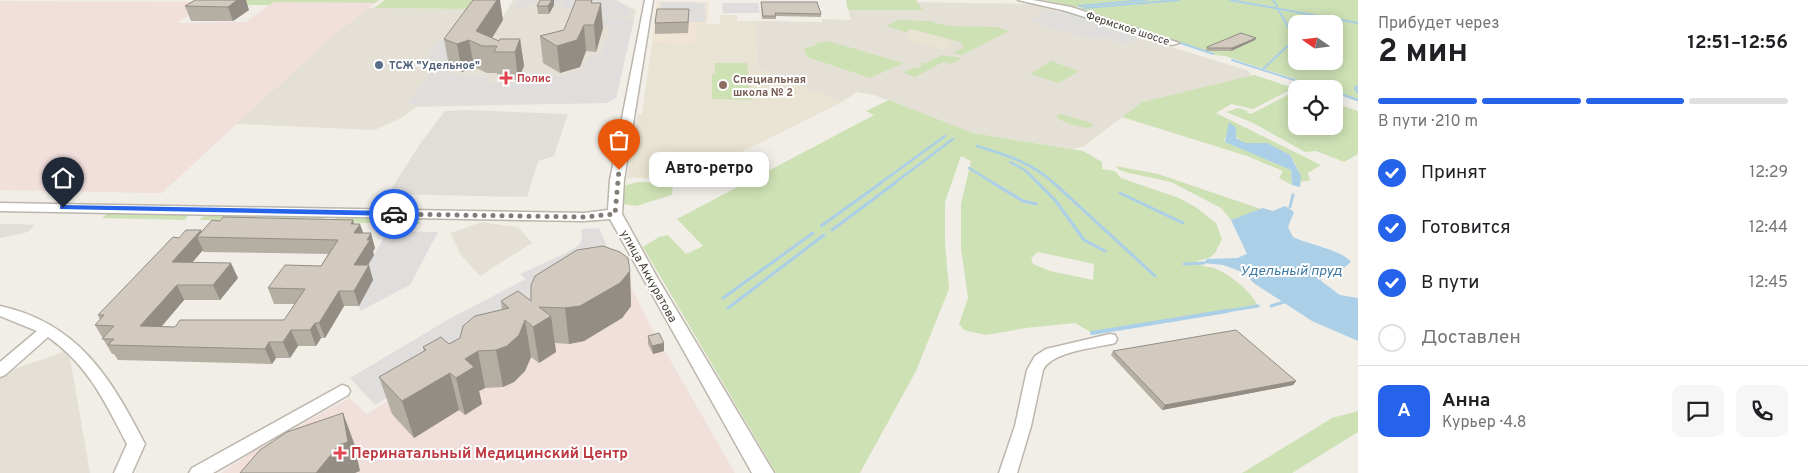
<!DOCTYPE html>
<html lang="ru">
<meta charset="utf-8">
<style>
body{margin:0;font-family:Overpass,sans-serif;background:#f6f6f6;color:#202124;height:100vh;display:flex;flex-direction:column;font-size:19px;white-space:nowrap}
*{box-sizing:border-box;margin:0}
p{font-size:16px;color:#757577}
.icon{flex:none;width:28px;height:28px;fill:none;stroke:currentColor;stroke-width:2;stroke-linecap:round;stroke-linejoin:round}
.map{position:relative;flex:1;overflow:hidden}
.drawer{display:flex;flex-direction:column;background:#fff;width:450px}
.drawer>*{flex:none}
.needle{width:32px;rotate:284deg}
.fabs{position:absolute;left:1288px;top:15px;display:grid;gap:10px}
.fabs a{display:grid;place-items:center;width:55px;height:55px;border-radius:10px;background:#fff;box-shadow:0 2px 12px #0003;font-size:25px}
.pin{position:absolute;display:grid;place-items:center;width:42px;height:42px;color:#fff;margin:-51px -21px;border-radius:50% 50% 50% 0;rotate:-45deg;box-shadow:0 0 5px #0007}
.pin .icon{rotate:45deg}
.courier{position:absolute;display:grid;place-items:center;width:50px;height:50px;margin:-25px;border:4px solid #2563eb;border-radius:50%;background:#fff;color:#222;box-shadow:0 1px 6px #0007}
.bubble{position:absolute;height:35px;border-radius:10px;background:#fff;box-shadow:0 2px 12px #0003;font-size:16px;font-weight:700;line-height:35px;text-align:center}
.summary em{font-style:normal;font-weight:700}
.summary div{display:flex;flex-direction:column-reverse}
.summary{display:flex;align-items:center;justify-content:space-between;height:85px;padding:0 20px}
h1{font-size:32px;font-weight:700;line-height:38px}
.bar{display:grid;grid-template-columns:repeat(4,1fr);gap:8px 5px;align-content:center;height:60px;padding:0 20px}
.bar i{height:6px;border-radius:4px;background:#e0e0e0}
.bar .active{background:#2563eb}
.bar p{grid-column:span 4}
.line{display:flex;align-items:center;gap:12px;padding:0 20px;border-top:1px solid #e0e0e0}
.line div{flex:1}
.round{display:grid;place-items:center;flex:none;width:52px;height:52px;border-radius:10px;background:#f6f6f6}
ol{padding:0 20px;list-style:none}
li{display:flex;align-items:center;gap:15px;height:55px}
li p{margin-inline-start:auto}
li .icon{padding:5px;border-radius:50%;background:#2563eb;color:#fff;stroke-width:4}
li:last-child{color:#757577}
li i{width:28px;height:28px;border:2px solid #e0e0e0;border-radius:50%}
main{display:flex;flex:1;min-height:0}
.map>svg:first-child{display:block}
.residential{fill:#e5e0d6}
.commercial{fill:#f1e5d5}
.industrial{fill:#e1ddd9}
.education{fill:#e9e3d3}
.medical{fill:#f1dfdc}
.green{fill:#cee1b5;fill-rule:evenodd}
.parking{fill:#e0dedc}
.water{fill:#abcfe7}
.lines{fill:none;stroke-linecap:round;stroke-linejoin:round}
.stream-far3{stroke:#abcfe7;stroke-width:2}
.stream-far2{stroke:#abcfe7;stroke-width:2.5}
.stream-far1{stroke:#abcfe7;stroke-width:3}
.stream{stroke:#abcfe7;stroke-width:4}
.minor-casing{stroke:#bcb6ab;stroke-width:3}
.tertiary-casing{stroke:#bcb6ab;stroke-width:3}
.minor{fill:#fff;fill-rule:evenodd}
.tertiary{fill:#fff;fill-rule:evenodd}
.wall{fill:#b5aea3;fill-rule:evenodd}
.shaded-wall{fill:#938d85}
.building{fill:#d2cabe;stroke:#938d85}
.route{fill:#2563eb}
.done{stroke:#817c75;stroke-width:5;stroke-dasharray:0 9}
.service-dot{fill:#5c6f8a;stroke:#fff;stroke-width:2}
.health-dot{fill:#e0444e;stroke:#fff;stroke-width:2}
.education-dot{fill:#8d6e63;stroke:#fff;stroke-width:2}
.labels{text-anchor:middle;stroke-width:4;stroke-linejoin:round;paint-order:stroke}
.far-street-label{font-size:11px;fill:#443f37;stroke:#fff}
.far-service-label{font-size:11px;font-weight:bold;fill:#4e5e75;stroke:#fff;text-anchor:start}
.far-health-label{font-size:11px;font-weight:bold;fill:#be3a42;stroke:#fff;text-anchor:start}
.far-education-label{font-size:11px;font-weight:bold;fill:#785e54;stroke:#fff;text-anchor:start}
.street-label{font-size:12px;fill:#443f37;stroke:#fff}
.water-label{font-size:14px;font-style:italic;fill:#3e79a2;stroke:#fff}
.near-health-label{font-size:15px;font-weight:bold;fill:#be3a42;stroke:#fff;text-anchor:start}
</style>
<main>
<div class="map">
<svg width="1358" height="473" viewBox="0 0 1358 473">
<rect width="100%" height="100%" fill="#f1eee8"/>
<!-- residential -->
<g class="residential">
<path d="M513 0H616L636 10 616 98 607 103 417 107 401 118 375 130 236 124 328 40 367 8 475 9 503 17Z"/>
<path d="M846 1 1033 4 1233 66 1247 70 1252 76 1142 102 1083 147 1071 149 973 133 874 95 857 92 842 102 758 69 754 21 822 22V19L851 20Z"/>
<path d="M482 222 518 227 532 243 480 276 461 255 450 233Z"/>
<path d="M63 352 70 358 90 473H0V374Z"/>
</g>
<!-- commercial -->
<path class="commercial" d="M657 1 709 2 707 24H696L695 43 652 42Z"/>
<!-- industrial -->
<g class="industrial">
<path d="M466 110 568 114 554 156 538 161 527 197 388 194 420 144 445 111Z"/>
<path d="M0 224H20L35 225 28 232 0 238Z"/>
</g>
<!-- education -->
<g class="education">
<path d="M720 15H737V21H754L758 69 842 102 687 179 627 178 638 114H642L652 42 695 43 696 24H720Z"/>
<path d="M905 21 955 41 948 43 953 45 944 50 905 39 912 34 906 32 909 30Z"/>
</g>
<!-- medical -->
<g class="medical">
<path d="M0 1 207 2 177 23 246 22 273 2 375 3 328 40 162 193H147L0 190Z"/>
<path d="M616 258 653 330 735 473H221L255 450 349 398 367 414Z"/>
</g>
<!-- green -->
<g class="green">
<path d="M241 0H379L375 3 274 2 270 5H241Z"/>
<path d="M385 0H474L468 9 374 8Z"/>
<path d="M846 0H916L923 10H848Z"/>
<path d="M1043 0H1358V99L1334 92V89H1325L1225 56 1216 55 1157 34 1078 11 1082 8ZM1296 24H1334V61H1296Z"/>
<path d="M898 20 929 21 948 26 997 27 1009 31 962 55 953 53 964 47 960 42 911 29 906 32 886 26Z"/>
<path d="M828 41 904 63 870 78 807 57 804 48 817 45 815 43Z"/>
<path d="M941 55 962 58 951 64 943 62 915 77 902 72 914 68 911 67 917 68 922 66 918 62 925 64Z"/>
<path d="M1051 61 1079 71 1059 83 1030 74Z"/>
<path d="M715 63H747L751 100 712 99V74H715Z"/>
<path d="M1254 75 1294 88 1253 109 1231 104 1216 113 1321 165 1308 173 1310 180 1301 182 1298 169 1290 155 1242 143 1229 129 1224 141 1291 170 1292 185 1279 178 1283 171 1247 156 1122 117 1142 102Z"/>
<path d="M1295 91 1296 126H1334V103L1358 111V154L1344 162 1316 151 1305 152 1253 123 1226 112 1238 108 1248 111 1246 112 1251 114Z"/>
<path d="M889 100 973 133 1083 151 1102 162V169L1115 171 1121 178 1179 198 1197 208 1216 223 1222 239 1215 253 1209 258 1197 261C1202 268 1207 266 1214 268 1231 275 1250 290 1258 306L1092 333 1075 323 1026 328 986 335 964 330 959 324 968 298 961 248V204L971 161 961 156 945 202V243L949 289 916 371 860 473H776L643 247 659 237 668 235 686 254 703 246 677 219 874 115 866 111ZM1038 252 1094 264 1093 280 1050 271 1033 264 1031 258Z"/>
<path d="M1060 114 1089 122 1094 126C1085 131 1064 123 1056 117Z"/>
<path d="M1116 166 1158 174 1261 209 1231 220 1221 208 1171 182 1129 173 1119 170Z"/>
<path d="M637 182 673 183 672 195 636 206 624 204 622 201 624 186Z"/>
<path d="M108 213 188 215 185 220 102 218Z"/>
<path d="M205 215 326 217 323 222 199 220Z"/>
<path d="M336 218 418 219 420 222V224L332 222Z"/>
<path d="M1358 411V432L1292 473H1242L1332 418Z"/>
</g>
<!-- parking -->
<g class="parking">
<path d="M520 0H616L631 11 629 17H583L573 8H563L565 3 531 2 527 8H515Z"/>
<path d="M661 2 705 3 706 22H690L689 19 659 18Z"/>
<path d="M722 3H758L760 13H723Z"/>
<path d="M1042 11 1062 12 1132 35 1138 41 1124 43 1113 41 1112 38 1082 37 1066 31 1055 30 1028 20 1043 16 1041 13Z"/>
<path d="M603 18 634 20 616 98 607 103 406 105 427 78 431 48 437 42 476 19 447 60 451 63 440 67 459 77H489L487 82 489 83H522L530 77 548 74 558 77 586 69 580 64 588 62 591 55 602 54 610 27 601 25Z"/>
<path d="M599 228 612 259 375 405 350 378 449 319 526 279 520 274 566 253 579 245 582 239 581 229Z"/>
<path d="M388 231 438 232 410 285 360 311 359 306 373 281 359 280Z"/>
</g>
<!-- water -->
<g class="water">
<path d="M1229 122 1236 128V138L1245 143H1267L1290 155 1301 176 1300 187 1292 185 1291 170 1225 142Z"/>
<path d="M1285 206 1294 212 1288 227 1293 237C1307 244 1342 250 1351 262L1341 270 1322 277 1321 281 1340 295 1358 298V341L1312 321 1255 284 1242 272 1223 265 1204 263 1207 259 1237 258 1247 254 1231 220 1263 208 1273 211Z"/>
</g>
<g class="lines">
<!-- stream-far3 -->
<g class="stream-far3">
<path d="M1230 0 1358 23"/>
<path d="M1273 0 1277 6"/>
<path d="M1079 6 1146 0"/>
<path d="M1084 8 1179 0"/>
<path d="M1058 9 1141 36"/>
<path d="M1160 36 1213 54"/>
<path d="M1232 60 1300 82"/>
<path d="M1263 69 1295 39 1278 9"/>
</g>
<!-- stream-far2 -->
<g class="stream-far2">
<path d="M1297 81 1323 89"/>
<path d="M1358 86 1355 88 1358 93"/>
<path d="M1334 92 1358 100"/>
<path d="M977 146C1007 155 1032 163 1055 184"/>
<path d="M942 147 953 139"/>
<path d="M1010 162 1025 170 1039 184"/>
<path d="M969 168 995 184"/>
<path d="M879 184 945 136"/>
<path d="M893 184 941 148"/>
</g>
<!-- stream-far1 -->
<g class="stream-far1">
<path d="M993 183 1023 201 1036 204"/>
<path d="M1038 183 1055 200 1084 240 1105 251"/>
<path d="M1054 183 1155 276"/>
<path d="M1120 193 1183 223"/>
<path d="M1290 207 1293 195"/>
<path d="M821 226 881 183"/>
<path d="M832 230 895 183"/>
<path d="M1184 264 1204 263"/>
<path d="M723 298 813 233"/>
<path d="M1271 306 1284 302"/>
<path d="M728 308 824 235"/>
<path d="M1220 312 1258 306"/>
</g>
<!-- stream -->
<path class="stream" d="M1092 333 1227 311"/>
<!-- minor casing -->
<g class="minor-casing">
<g id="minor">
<path d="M1018 0H1033L1071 7 1179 43 1172 45 1066 11Z"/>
<path d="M0 306C78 323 111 378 145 444L132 473H114L127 444C105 402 88 365 48 337L5 375 0 377V362L37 331 0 316Z"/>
<path d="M1110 334 1115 335 1117 339 1115 343C1096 348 1052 351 1043 370L1031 426 1017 473H999L1015 426 1027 370 1035 356 1046 349Z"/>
<path d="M342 385 348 387 350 391 348 395 213 473H189L192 468Z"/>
</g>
</g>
<!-- tertiary casing -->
<g class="tertiary-casing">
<path id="tertiary" d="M645 0H653L624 180 622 214 658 279 774 473H752L610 219 584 221 0 211V203L584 213 608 210 610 180Z"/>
</g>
<!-- minor -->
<use href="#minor" class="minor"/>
<!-- tertiary -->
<use href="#tertiary" class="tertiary"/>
</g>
<!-- wall -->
<g class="wall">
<path d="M195 0 249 10 233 21H191L185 6Z"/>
<path d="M540 0H554V5L549 14H538L537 6Z"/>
<path d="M761 2 821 14V17L776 16V19H762Z"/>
<path d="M594 3 603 28 596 52 586 51 580 67 560 73 543 63 540 36 564 30Z"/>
<path d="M503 20 492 38 499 41 520 39 524 66 518 80H498L497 73H487L474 67 462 72 449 66 444 39Z"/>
<path d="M689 20 688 33 655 34V23Z"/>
<path d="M1256 38 1255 40 1231 51H1206L1207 47Z"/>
<path d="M354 224 375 248 373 252 374 255 368 265 373 280 359 306H344L325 338H321L316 346H298L290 358H276L272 364 118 360 114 354H112L95 325 100 320 98 315 179 238 202 232ZM203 250V252L328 254 321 266 268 288 274 304H295L284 320 175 327 162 326 184 300H220L238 278 192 263Z"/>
<path d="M630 271 631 306 622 318 584 341 569 344 555 343 556 352 539 363 531 357 525 371 514 382 503 387 485 388 479 391 482 404 465 415 459 410 414 438 392 414 379 377 424 352 423 347 449 344 460 338 502 310 501 301H531Z"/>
<path d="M648 336 664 351 653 354 648 344Z"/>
<path d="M1113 351 1296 381 1293 385 1162 410 1111 355Z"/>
</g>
<!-- shaded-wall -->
<g class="shaded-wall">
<path d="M237 0H246L249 10 233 21 228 7Z"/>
<path d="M497 0H500L503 20 487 46 476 31Z"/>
<path d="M552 0H554V5L549 14 548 6Z"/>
<path d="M601 3 603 28 596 52 594 25Z"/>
<path d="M584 25 586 51 580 67 560 73 557 46Z"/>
<path d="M1256 38 1255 40 1231 51 1232 48Z"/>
<path d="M520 39 524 66 518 80 515 52Z"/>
<path d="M469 40 474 67 462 72 457 44Z"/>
<path d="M353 220 356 230 360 224 365 238 359 248 351 224Z"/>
<path d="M201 230 204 237H197L203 250 179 277 172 262Z"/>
<path d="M371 233 375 248 373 252 374 255 359 280 354 265Z"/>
<path d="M231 263 238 278 220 300 213 285Z"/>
<path d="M369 265 373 280 359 306 354 291Z"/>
<path d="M630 271 631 306 622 318 584 341 569 344 565 308Z"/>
<path d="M177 285 184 300 149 341 140 326Z"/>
<path d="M339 291 344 306 325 338 319 323Z"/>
<path d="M551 316 556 352 539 363 533 327Z"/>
<path d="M525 320 531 357 525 371 514 382 503 387 496 350Z"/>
<path d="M315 323 321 338 316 346 310 330Z"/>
<path d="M291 330 298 346 290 358 283 342Z"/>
<path d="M269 342 276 358 272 364 265 349Z"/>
<path d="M664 343V351L653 354 652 346Z"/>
<path d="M478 351 485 388 479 391 482 404 465 415 456 378 465 359Z"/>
<path d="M450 373 459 410 414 438 402 401Z"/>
<path d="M1296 381 1293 385 1162 410 1165 405Z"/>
<path d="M343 413 354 443 360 471 355 473H316Z"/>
</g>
<!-- building -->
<g class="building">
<path d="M195 0H237L228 7 185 6Z"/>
<path d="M473 0H497L476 31 499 41 500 39H520L515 52H494L497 46H482L469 40 457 44 444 39Z"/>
<path d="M540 0H552L548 6H537Z"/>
<path d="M576 0H592L591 3H601L594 25H584L577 40 557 46 540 36 564 30Z"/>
<path d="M761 2H817L821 14 775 13 776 16H763Z"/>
<path d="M657 9H689L688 22 655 23Z"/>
<path d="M1241 33 1256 38 1232 48H1207V47Z"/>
<path d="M223 217 353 220 351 224H360L354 233H371L367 240H370L354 265H369L354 291H339L319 323H315L310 330H291L283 342H269L265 349 108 345 114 339H102L114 326 95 325 104 315H98L173 237 179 238 186 230H201L172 262 231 263 213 285H177L140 326 175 327 180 320H284L305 289 268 288 285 265 321 266 338 240 197 237 212 220 220 221Z"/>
<path d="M603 246 620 252 628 258 630 271 620 283 580 306 565 308 539 307 551 316 533 327 525 320 519 335 507 346 496 350 478 351 465 359 474 367 456 378 450 373 402 401 379 377 426 350 423 347 441 337 449 344 460 338 463 326 475 316 509 308 501 301 518 291 531 301V285L535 276 577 250Z"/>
<path d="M1236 330 1296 381 1165 405 1113 351Z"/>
<path d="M659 333 664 343 652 346 648 336Z"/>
<path d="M343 413 348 442 339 445 316 473H240L260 450 287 432Z"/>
</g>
<!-- route -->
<path class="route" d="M63 205 394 211 398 214 394 216 60 209V206Z"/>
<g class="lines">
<!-- done -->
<path class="done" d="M394 214 584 217 615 214 619 170"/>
</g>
<!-- markers -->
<circle class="service-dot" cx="379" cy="65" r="5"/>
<g class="health-dot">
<path d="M503.5 70.5h5v5h5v5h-5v5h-5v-5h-5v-5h5z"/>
<path d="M337.5 445.5h5v5h5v5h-5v5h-5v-5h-5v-5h5z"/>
</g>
<circle class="education-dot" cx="723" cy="85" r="5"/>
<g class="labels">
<!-- far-street labels -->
<g class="far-street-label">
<text transform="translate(1128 28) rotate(18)" y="4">Фермское шоссе</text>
</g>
<!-- far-service labels -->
<g class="far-service-label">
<text x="389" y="69">ТСЖ "Удельное"</text>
</g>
<!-- far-health labels -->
<g class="far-health-label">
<text x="517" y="82">Полис</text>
</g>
<!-- far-education labels -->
<g class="far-education-label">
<text x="733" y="83">Специальная<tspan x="733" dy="13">школа № 2</tspan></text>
</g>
<!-- street labels -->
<g class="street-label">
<text transform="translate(649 276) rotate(61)" y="4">улица Аккуратова</text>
</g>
<!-- water labels -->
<g class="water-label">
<text x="1291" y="275">Удельный пруд</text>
</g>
<!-- near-health labels -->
<g class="near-health-label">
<text x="351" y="458">Перинатальный Медицинский Центр</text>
</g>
</g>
</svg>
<div class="fabs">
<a><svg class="needle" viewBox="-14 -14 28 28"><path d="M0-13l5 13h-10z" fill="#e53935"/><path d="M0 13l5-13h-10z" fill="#757577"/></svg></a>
<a><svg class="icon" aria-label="locate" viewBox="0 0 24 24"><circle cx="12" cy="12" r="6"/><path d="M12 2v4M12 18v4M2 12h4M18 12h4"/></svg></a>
</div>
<div class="pin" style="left:619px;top:170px;background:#ea580c"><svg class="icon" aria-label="bag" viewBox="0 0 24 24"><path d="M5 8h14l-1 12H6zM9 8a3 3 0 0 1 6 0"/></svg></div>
<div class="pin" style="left:63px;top:208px;background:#1f2937"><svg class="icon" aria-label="home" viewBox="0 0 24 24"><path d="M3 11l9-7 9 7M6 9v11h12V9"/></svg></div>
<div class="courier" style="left:394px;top:214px"><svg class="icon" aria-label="car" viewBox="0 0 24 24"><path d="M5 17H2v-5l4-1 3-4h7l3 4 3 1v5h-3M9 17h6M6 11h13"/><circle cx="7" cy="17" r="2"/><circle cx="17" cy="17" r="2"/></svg></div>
<div class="bubble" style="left:649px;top:152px;width:120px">Авто-ретро</div>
</div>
<section class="drawer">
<div class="summary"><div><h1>2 мин</h1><p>Прибудет через</p></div><em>12:51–12:56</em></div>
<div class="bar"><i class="active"></i><i class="active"></i><i class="active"></i><i></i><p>В пути · 210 m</p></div>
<ol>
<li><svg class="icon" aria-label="check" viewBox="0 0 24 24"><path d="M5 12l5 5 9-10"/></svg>Принят<p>12:29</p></li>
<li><svg class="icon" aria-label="check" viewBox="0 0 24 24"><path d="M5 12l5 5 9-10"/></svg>Готовится<p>12:44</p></li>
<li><svg class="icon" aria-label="check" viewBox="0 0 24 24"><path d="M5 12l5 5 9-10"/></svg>В пути<p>12:45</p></li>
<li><i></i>Доставлен</li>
</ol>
<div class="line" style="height:90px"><b class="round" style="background:#2563eb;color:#fff">А</b><div><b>Анна</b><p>Курьер · 4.8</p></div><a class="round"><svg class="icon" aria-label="chat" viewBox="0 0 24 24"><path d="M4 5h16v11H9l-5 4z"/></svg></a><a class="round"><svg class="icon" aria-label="phone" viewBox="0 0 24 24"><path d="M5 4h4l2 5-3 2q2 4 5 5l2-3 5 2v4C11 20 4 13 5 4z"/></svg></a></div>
</section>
</main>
